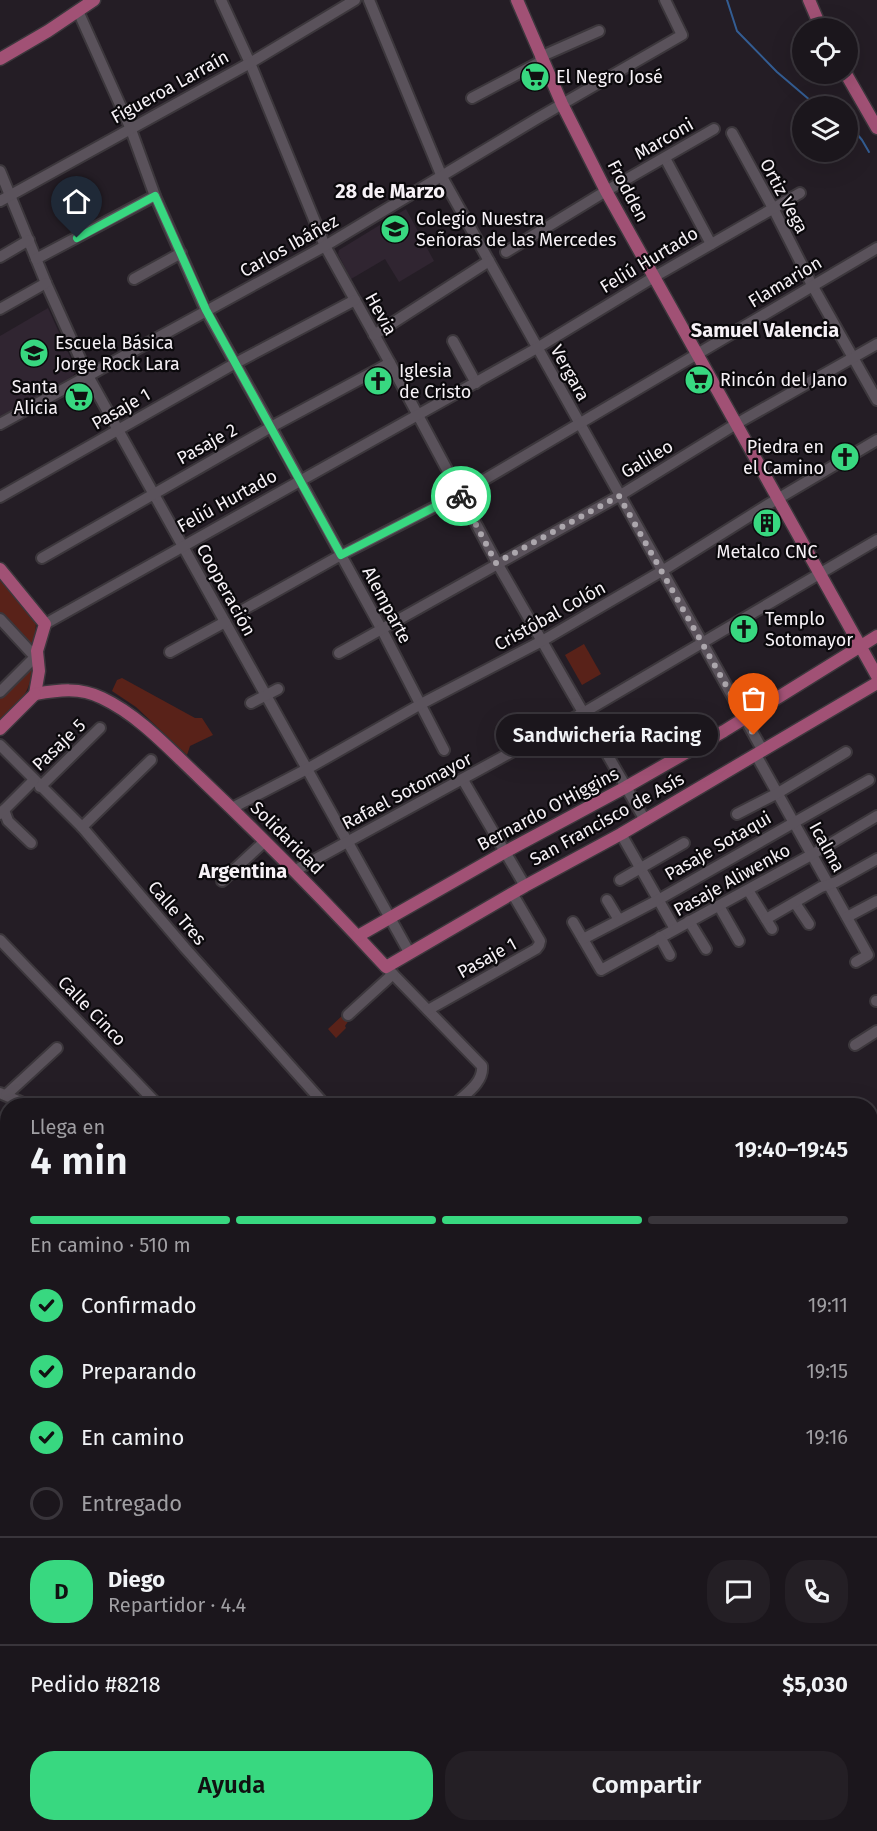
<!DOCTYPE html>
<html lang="es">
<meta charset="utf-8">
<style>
body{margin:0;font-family:"Fira Sans",sans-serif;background:#241f25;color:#f1f3f6;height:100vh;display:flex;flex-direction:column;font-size:22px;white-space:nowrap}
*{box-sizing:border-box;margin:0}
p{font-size:20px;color:#a09fa3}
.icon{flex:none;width:33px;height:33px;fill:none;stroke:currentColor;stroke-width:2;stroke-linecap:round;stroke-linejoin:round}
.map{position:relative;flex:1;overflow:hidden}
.drawer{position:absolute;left:0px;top:1098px;width:878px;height:734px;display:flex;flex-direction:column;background:#1b161c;border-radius:24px 24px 0 0;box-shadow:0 6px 24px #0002,0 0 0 2px #39353b}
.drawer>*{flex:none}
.fabs{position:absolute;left:792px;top:18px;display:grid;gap:12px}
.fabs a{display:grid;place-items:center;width:66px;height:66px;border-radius:50%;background:#1b161c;box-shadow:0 6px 24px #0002,0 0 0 2px #39353b;font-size:30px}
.pin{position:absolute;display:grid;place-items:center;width:51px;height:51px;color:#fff;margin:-62px -26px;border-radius:50% 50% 50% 0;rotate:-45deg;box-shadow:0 0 6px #0007}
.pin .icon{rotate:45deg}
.courier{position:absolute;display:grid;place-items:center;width:60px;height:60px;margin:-30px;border:4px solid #38d880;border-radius:50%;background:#fff;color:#222;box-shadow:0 2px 8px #0007}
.bubble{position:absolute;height:42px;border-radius:21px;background:#1b161c;box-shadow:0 6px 24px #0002,0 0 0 2px #39353b;font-size:20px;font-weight:600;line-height:42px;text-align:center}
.headline em{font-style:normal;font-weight:600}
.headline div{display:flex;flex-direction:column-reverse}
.headline{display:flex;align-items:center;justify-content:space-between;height:102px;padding:0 30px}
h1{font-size:39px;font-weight:600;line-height:45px}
.bar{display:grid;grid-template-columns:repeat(4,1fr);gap:9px 6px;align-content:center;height:72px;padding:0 30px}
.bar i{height:8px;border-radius:4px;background:#39353b}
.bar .active{background:#38d880}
.bar p{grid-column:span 4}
.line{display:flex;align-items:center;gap:15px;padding:0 30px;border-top:2px solid #39353b}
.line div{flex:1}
.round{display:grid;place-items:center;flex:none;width:63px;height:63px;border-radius:24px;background:#241f25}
ol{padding:0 30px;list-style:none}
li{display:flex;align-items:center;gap:18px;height:66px}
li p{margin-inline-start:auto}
li .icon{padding:6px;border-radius:50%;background:#38d880;color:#111;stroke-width:4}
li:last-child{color:#a09fa3}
li i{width:33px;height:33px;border:3px solid #39353b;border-radius:50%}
.button{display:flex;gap:12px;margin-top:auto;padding:12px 30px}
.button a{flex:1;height:69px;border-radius:24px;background:#38d880;color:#111;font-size:24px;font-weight:600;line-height:69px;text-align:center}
.button a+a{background:#241f25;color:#f1f3f6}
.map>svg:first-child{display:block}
.built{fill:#302531}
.green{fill:#592219}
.forest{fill:#743025}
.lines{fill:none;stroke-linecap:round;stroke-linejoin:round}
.stream{stroke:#335d93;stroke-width:2}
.minor-casing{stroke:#3c373c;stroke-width:14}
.major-casing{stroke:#3c373c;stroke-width:15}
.minor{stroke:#5a525b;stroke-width:10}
.major{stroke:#a15175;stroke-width:12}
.rail{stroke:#cdc7cd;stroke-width:2;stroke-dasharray:8 8;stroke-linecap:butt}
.done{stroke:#aca7ad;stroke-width:6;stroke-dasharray:0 10.8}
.route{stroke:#38d880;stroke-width:8}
.labels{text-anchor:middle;stroke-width:4.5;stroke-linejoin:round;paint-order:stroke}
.poi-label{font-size:18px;fill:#f6f1f6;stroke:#0b090c;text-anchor:start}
.street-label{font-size:18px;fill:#f6f1f6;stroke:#0b090c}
.neighbourhood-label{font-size:20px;font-weight:bold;fill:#f6f1f6;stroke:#0b090c}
</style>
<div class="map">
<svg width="877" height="1831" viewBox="0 0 877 1831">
<rect width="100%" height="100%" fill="#241d25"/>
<!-- built -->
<g class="built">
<path d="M406 209 434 261 399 282 385 259 351 279 338 254 339 250Z"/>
<path d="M48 308 76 370 73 376 0 417V336Z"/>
</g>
<!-- green -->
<g class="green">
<path d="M0 578 36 622 35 637 31 645 0 617Z"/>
<path d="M584 644 601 674 582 685 565 655Z"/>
<path d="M33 663C30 695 22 700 0 721V696Z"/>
<path d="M122 678 195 718H202L213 735 190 746 187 755 136 707 112 691 117 680Z"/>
<path d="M344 1014 349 1020 345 1026 346 1028 336 1038 328 1029Z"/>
<path d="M7 1270 8 1572 5 1573 0 1571V1274Z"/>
<path d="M870 1548 877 1569V1626L870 1637Z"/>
<path d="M702 1824H731L732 1831H705Z"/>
</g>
<!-- forest -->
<path class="forest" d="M0 1131 7 1133V1157L0 1156Z"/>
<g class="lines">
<!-- stream -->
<g class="stream">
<path d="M727 0 737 31 777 72 811 101 820 106"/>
<path d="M848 123 862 140 869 152"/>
<path d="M0 1138 8 1140"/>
<path d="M870 1226H877"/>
<path d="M870 1597V1599"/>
<path d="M721 1824 722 1831"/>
<path d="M755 1824 760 1831"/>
</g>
<!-- minor casing -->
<g class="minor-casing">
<g id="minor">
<path d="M221 0 250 63 325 246 390 363 497 563 645 820"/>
<path d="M369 0 442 177 763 751"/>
<path d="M78 11 130 127 155 196 206 311 271 427 382 630 444 750"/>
<path d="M540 57 599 31"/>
<path d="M472 98 542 61"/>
<path d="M732 133 773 208 812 285 877 400"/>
<path d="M665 158 711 244"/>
<path d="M0 171 46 283 88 376 409 952"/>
<path d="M0 201 250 63 355 0"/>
<path d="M506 252 606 191 714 129"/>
<path d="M0 257 29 240"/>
<path d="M36 259 155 196"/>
<path d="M134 279 181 253"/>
<path d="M0 309 46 283"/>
<path d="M374 335 489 261"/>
<path d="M453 341 476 383"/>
<path d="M0 424 325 246 538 118 682 35 665 0"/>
<path d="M0 497 234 364 355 300"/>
<path d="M42 558 271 427 390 363"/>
<path d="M241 611 341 555 460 494 877 248"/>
<path d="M0 619 38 660 31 661 0 692"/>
<path d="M45 624 537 348 654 277 800 193"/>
<path d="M170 652 225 622"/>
<path d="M339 653 619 496 736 424 877 344"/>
<path d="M251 703 278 689"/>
<path d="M0 745 82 827 185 948 326 1106"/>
<path d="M756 755 868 955 856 962"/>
<path d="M463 780 525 886"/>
<path d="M40 787 100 728"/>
<path d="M232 808 307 769 421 704 542 641 662 571 769 504 877 440"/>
<path d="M4 810 8 821 31 843"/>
<path d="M0 814 34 780"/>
<path d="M737 814 778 793 846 752"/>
<path d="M82 827 151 760"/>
<path d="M621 834 675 929"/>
<path d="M294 871 583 713 877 540"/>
<path d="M620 880 684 843"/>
<path d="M222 881 265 841"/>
<path d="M748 890 772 929"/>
<path d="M607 900 619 920"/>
<path d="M795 903 809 924"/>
<path d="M719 906 739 941"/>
<path d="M847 917 877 901"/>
<path d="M766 919 821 887 836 882 877 859"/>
<path d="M689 921 706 949"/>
<path d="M573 922 601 970 813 854 877 816"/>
<path d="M660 937 670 955"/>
<path d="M583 939 658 900 869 780"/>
<path d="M0 940 159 1106"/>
<path d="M386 967 482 1066C484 1083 464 1095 453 1106"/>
<path d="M876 1001H877"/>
<path d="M428 1010 536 949 539 945 540 941 512 893"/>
<path d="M348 1015 393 974"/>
<path d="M855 1045 877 1031"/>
<path d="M0 1093 30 1106"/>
<path d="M6 1095 57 1048"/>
<path d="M0 1803 8 1775"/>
</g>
</g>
<!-- major casing -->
<g class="major-casing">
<g id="major">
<path d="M517 0 562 104 606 191 877 676"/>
<path d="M809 0 821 28"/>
<path d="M0 59 48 31 94 0"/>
<path d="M846 74 877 128"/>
<path d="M0 569 45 624 37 651 39 671 35 694"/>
<path d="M35 694C59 690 80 687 102 698 140 716 170 750 200 778 264 839 326 902 386 967L525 886 621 834 877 683"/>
<path d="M0 729 35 694"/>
<path d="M358 936 505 852 626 787 724 731 877 636"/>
</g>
</g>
<!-- minor -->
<use href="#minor" class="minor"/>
<!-- major -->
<use href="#major" class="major"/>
<!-- rail -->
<g class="rail">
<path d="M0 1115 8 1118"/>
<path d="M657 1824 658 1831"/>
</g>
</g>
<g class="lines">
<!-- done -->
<path class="done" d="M461 496 496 563 619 496 754 735"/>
<!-- route -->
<path class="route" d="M77 238 155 196 206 310 341 555 460 494 461 496"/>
</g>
<!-- icons -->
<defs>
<g id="supermarket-disc" transform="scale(1.5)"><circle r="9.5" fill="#38d880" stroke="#0b090c"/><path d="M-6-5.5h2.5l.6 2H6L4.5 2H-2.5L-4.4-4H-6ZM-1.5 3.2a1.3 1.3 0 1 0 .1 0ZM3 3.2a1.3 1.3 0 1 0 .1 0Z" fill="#111"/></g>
<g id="school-disc" transform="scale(1.5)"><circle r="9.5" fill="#38d880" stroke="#0b090c"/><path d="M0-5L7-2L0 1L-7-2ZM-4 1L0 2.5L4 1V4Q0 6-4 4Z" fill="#111"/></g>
<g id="church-disc" transform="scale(1.5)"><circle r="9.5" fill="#38d880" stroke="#0b090c"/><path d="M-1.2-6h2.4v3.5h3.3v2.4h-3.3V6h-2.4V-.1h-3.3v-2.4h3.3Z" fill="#111"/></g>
<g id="building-disc" transform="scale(1.5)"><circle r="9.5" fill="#38d880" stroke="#0b090c"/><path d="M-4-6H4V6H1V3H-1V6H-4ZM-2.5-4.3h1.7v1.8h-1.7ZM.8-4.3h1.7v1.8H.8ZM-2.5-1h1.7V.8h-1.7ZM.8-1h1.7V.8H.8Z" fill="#111"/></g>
</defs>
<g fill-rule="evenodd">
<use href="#supermarket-disc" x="535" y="77"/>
<use href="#school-disc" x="395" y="229"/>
<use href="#school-disc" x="34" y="353"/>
<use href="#supermarket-disc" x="699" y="380"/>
<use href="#church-disc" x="378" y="381"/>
<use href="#supermarket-disc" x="79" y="397"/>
<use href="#church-disc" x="845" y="457"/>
<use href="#building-disc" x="767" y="523"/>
<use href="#church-disc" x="744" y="629"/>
</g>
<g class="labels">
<!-- poi labels -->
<g class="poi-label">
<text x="556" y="83">El Negro José</text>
<text x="416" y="225">Colegio Nuestra<tspan x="416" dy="21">Señoras de las Mercedes</tspan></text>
<text x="55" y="349">Escuela Básica<tspan x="55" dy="21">Jorge Rock Lara</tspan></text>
<text x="399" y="377">Iglesia<tspan x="399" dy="21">de Cristo</tspan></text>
<text x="720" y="386">Rincón del Jano</text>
<text x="58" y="393" text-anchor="end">Santa<tspan x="58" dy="21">Alicia</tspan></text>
<text x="824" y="453" text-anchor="end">Piedra en<tspan x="824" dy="21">el Camino</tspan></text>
<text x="767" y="558" text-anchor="middle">Metalco CNC</text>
<text x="765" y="625">Templo<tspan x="765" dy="21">Sotomayor</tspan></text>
</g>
<!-- street labels -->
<g class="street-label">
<text transform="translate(170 87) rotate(-29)" y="6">Figueroa Larraín</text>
<text transform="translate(664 139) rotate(-30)" y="6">Marconi</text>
<text transform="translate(628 191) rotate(62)" y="6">Frodden</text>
<text transform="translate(784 196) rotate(62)" y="6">Ortiz Vega</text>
<text transform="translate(289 246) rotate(-29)" y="6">Carlos Ibáñez</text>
<text transform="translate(649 260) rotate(-31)" y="6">Feliú Hurtado</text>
<text transform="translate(785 282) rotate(-31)" y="6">Flamarion</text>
<text transform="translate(381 314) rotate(61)" y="6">Hevia</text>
<text transform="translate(570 373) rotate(61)" y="6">Vergara</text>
<text transform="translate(121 409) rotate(-30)" y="6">Pasaje 1</text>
<text transform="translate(207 444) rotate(-29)" y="6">Pasaje 2</text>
<text transform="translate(647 459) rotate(-31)" y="6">Galileo</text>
<text transform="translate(227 501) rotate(-29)" y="6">Feliú Hurtado</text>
<text transform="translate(226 590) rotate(61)" y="6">Cooperación</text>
<text transform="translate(387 605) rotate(62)" y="6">Alemparte</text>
<text transform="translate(550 616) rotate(-29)" y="6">Cristóbal Colón</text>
<text transform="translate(59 745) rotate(-44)" y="6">Pasaje 5</text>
<text transform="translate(407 791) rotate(-28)" y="6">Rafael Sotomayor</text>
<text transform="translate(548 809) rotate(-28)" y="6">Bernardo O'Higgins</text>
<text transform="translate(607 819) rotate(-29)" y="6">San Francisco de Asís</text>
<text transform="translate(287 838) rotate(45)" y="6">Solidaridad</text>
<text transform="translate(718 846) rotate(-30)" y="6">Pasaje Sotaqui</text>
<text transform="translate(827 847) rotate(61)" y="6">Icalma</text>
<text transform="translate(732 880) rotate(-29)" y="6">Pasaje Aliwenko</text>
<text transform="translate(177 913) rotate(49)" y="6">Calle Tres</text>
<text transform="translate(487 958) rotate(-29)" y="6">Pasaje 1</text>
<text transform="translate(92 1011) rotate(46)" y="6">Calle Cinco</text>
</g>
<!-- neighbourhood labels -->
<g class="neighbourhood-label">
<text x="390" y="198">28 de Marzo</text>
<text x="765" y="337">Samuel Valencia</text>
<text x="243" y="878">Argentina</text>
</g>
</g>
</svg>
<div class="fabs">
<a><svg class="icon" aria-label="locate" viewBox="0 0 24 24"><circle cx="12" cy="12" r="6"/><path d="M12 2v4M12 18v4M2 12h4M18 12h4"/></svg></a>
<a><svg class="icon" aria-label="layers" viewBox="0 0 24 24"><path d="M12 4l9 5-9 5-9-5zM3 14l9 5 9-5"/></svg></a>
</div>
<div class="pin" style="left:754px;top:735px;background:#ea580c"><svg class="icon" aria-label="bag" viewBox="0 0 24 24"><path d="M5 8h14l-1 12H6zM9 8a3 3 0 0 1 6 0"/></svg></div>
<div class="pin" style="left:77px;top:238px;background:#1f2937"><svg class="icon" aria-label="home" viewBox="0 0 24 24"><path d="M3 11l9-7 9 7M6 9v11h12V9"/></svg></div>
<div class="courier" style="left:461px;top:496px"><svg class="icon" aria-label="bike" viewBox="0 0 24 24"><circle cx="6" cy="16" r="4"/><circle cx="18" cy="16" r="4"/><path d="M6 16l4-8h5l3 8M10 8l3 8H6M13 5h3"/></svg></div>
<div class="bubble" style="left:496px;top:714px;width:222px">Sandwichería Racing</div>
<section class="drawer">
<div class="headline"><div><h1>4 min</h1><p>Llega en</p></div><em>19:40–19:45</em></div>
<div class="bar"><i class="active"></i><i class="active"></i><i class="active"></i><i></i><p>En camino · 510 m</p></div>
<ol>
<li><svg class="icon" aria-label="check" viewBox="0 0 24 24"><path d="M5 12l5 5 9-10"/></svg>Confirmado<p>19:11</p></li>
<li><svg class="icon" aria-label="check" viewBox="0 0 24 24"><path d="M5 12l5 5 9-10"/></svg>Preparando<p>19:15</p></li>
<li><svg class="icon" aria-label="check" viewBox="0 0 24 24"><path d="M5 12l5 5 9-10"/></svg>En camino<p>19:16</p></li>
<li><i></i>Entregado</li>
</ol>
<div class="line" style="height:108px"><b class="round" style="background:#38d880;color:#111">D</b><div><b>Diego</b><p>Repartidor · 4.4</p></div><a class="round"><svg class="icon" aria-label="chat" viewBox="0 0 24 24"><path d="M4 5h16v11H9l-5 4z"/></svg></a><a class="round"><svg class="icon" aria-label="phone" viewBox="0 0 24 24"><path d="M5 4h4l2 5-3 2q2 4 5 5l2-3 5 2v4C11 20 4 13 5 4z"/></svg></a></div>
<div class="line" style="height:78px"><div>Pedido #8218</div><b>$5,030</b></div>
<div class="button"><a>Ayuda</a><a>Compartir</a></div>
</section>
</div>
